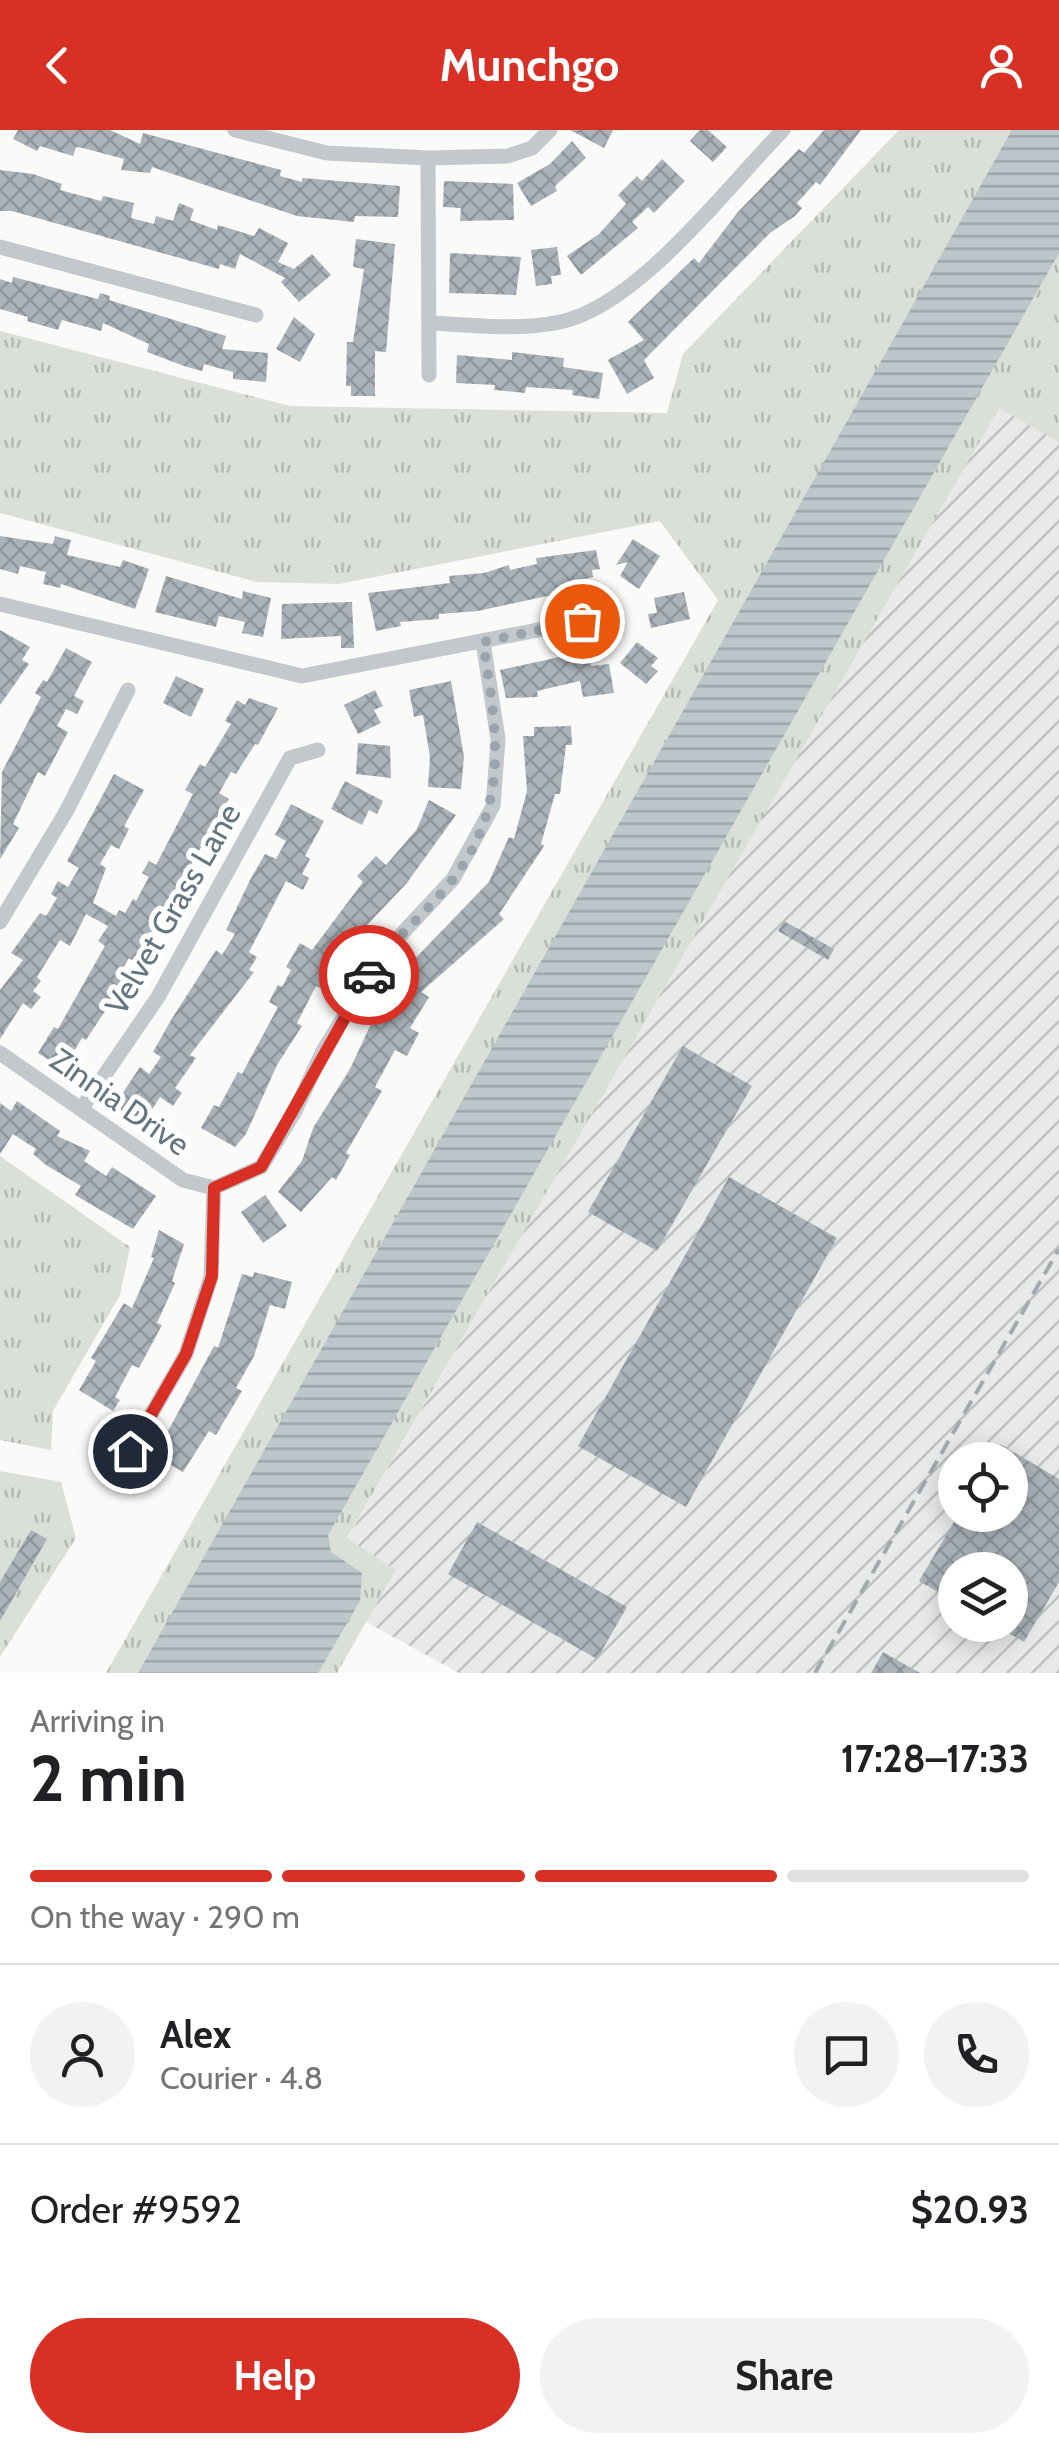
<!DOCTYPE html>
<meta charset="utf-8">
<style>
body{margin:0;font-family:Cabin,sans-serif;background:#f2f2f2;color:#202124;height:100vh;display:flex;flex-direction:column;font-size:38px;white-space:nowrap}
*{box-sizing:border-box;margin:0}
p{font-size:32px;color:#757577}
.icon{flex:none;width:55px;height:55px;fill:none;stroke:currentColor;stroke-width:2;stroke-linecap:round;stroke-linejoin:round}
.map{position:relative;height:1543px;overflow:hidden}
.panel{display:flex;flex-direction:column;background:#fff;flex:1}
.panel>*{flex:none}
.tools{position:absolute;left:938px;top:1312px;display:grid;gap:20px}
.tools a{display:grid;place-items:center;width:90px;height:90px;border-radius:50%;background:#fff;box-shadow:0 5px 25px #0003;font-size:50px}
.pin{position:absolute;display:grid;place-items:center;width:85px;height:85px;color:#fff;margin:-42px;border:5px solid #fff;border-radius:50%;box-shadow:0 2px 10px #0007}
.courier{position:absolute;display:grid;place-items:center;width:100px;height:100px;margin:-50px;border:8px solid #d93025;border-radius:50%;background:#fff;color:#222;box-shadow:0 2px 12px #0007}
.headline em{font-style:normal;font-weight:700}
.headline div{display:flex;flex-direction:column-reverse}
.headline{display:flex;align-items:center;justify-content:space-between;height:170px;padding:0 30px}
h1{font-size:65px;font-weight:700;line-height:75px}
.bar{display:grid;grid-template-columns:repeat(4,1fr);gap:15px 10px;align-content:center;height:120px;padding:0 30px}
.bar i{height:12px;border-radius:8px;background:#e0e0e0}
.bar .selected{background:#d93025}
.bar p{grid-column:span 4}
.line{display:flex;align-items:center;gap:25px;padding:0 30px;border-top:2px solid #e0e0e0}
.line div{flex:1}
.round{display:grid;place-items:center;flex:none;width:105px;height:105px;border-radius:52px;background:#f2f2f2}
.button{display:flex;gap:20px;margin-top:auto;padding:20px 30px}
.button a{flex:1;height:115px;border-radius:60px;background:#d93025;color:#fff;font-size:40px;font-weight:700;line-height:115px;text-align:center}
.button a+a{background:#f2f2f2;color:#202124}
header{display:flex;justify-content:space-between;align-items:center;height:130px;padding:0 30px;background:#d93025;color:#fff;font-size:45px;font-weight:700}
.map>svg:first-child{display:block}
.industrial{fill:url(#industrial-furrows);fill-rule:evenodd}
.grass{fill:url(#grass-tufts)}
.water{fill:url(#water-rules)}
.building{fill:url(#building-cross-hatch)}
.lines{fill:none;stroke-linecap:round;stroke-linejoin:round}
.street{stroke:#c3c8cc;stroke-width:15}
.rail{stroke:#a2aab0;stroke-width:4;stroke-dasharray:15 8;stroke-linecap:butt}
.done{stroke:#99a4ac;stroke-width:10;stroke-dasharray:0 18}
.route{stroke:#d93025;stroke-width:12}
.labels{text-anchor:middle;stroke-width:10;stroke-linejoin:round;paint-order:stroke}
.street-label{font-size:32px;fill:#657683;stroke:#fff}
</style>
<header><svg class="icon" aria-label="back" viewBox="0 0 24 24"><path d="M15 5l-7 7 7 7"/></svg>Munchgo<svg class="icon" aria-label="person" viewBox="0 0 24 24"><circle cx="12" cy="8" r="4"/><path d="M4 21q1-7 8-7t8 7"/></svg></header>
<div class="map">
<svg width="1059" height="1543" viewBox="0 0 1059 1543">
<defs>
<pattern id="industrial-furrows" width="10" height="10" patternUnits="userSpaceOnUse" patternTransform="scale(2.5)"><rect width="10" height="10" fill="#e8e9e9"/><path d="M-1 1l2-2M0 10L10 0M9 11l2-2" fill="none" stroke="#c0c1c2"/></pattern>
<pattern id="grass-tufts" width="24" height="20" patternUnits="userSpaceOnUse" patternTransform="scale(2.5)"><rect width="24" height="20" fill="#dadfd7"/><path d="M3 7l-1-3M5 7V3M7 7l1-3M15 17l-1-3M17 17v-4M19 17l1-3" fill="none" stroke="#b4b9b4"/></pattern>
<pattern id="water-rules" width="6" height="5" patternUnits="userSpaceOnUse" patternTransform="scale(2.5)"><rect width="6" height="5" fill="#bbc7cb"/><path d="M0 2.5h6" fill="none" stroke="#9ca6aa"/></pattern>
<pattern id="building-cross-hatch" width="8" height="8" patternUnits="userSpaceOnUse" patternTransform="scale(2.5)"><rect width="8" height="8" fill="#aab3b9"/><path d="M0 0l8 8M0 8l8-8" fill="none" stroke="#8e969c"/></pattern>
</defs>
<rect width="100%" height="100%" fill="#fafaf8"/>
<!-- industrial -->
<path class="industrial" d="M1059 169V1543H459L366 1492 396 1440 347 1409ZM955 1330H1010V1385H955ZM955 1440H1010V1495H955Z"/>
<!-- grass -->
<g class="grass">
<path d="M899 0H1059V312L999 278 347 1408 396 1440 337 1543H106L718 470 660 391 339 454 257 452 0 383V201L290 276 667 283 683 224Z"/>
<path d="M0 1026 130 1117 120 1165 53 1281 51 1320 0 1310Z"/>
<path d="M0 1341 61 1352 76 1408 0 1527Z"/>
</g>
<!-- water -->
<path class="water" d="M1012 0H1059V123L328 1405 331 1422 362 1443 360 1471 318 1543H138Z"/>
<!-- building -->
<g class="building">
<path d="M18 0H110L140 14 143 3 281 40 280 46 302 52V48L400 56 398 87 355 86 354 92 297 86 152 37 150 43 121 40 124 29 83 18 76 17 73 26 40 16 37 21 13 9Z"/>
<path d="M570 0H613L604 18Z"/>
<path d="M700 0H708L727 17 713 32 690 11Z"/>
<path d="M824 0H861L820 55 816 52 797 73 802 78 795 86 770 103 644 230 654 248 627 264 608 230 644 210 628 192 694 128 699 133 738 82 799 19 804 23Z"/>
<path d="M572 11 586 28 555 56 557 61 531 76 517 53 550 34Z"/>
<path d="M662 29 685 51 654 83 648 77 632 92 638 98 581 145 567 126 599 104 626 74 618 65 637 46 642 51Z"/>
<path d="M0 40 33 44 62 54 60 60 101 71 103 66 134 73 131 88 154 94 156 86 173 91 179 73 194 79 190 90 217 100 218 95 254 106 259 98 288 113 278 132 294 139 312 124 331 145 299 172 281 152 285 148 240 124 235 139 220 134 219 139 12 81H0Z"/>
<path d="M444 51 513 54 514 90 460 91 461 78 443 77Z"/>
<path d="M356 109 395 114 386 222 375 221V266H351V256H346L347 212H353L364 139 353 137Z"/>
<path d="M557 117 561 145 551 146 552 154 536 156 531 120Z"/>
<path d="M450 123 521 127 516 165 449 163Z"/>
<path d="M13 147 98 169 100 163 110 166 109 170 226 206 222 219 268 223 266 252 233 249V242L204 234 202 241 184 236 147 222 149 214 103 193 101 201 62 190 58 200 27 191 28 187 0 179V149L12 153Z"/>
<path d="M294 187 315 204 300 232 276 219Z"/>
<path d="M512 222 564 228 563 237 603 243 599 269 572 265 573 260 526 257 525 263 494 260 495 255 456 253 457 225 512 230Z"/>
<path d="M0 406 53 414 55 406 71 410 67 425 120 437 123 430 149 439 135 479 61 454 60 458 43 454 46 442 20 436 18 444 0 439Z"/>
<path d="M633 409 660 426 639 459 620 446 628 432 616 435Z"/>
<path d="M596 420 600 439 592 440 593 447 560 455 561 463 478 481 439 484V489L400 492 401 496 376 501 368 463 450 453 449 446 484 443 509 435 510 440 537 434 536 428Z"/>
<path d="M166 446 242 469 243 461 271 468 263 507 242 503 245 492 219 486 216 497 155 482Z"/>
<path d="M684 462 690 489 651 498 648 484 657 483 654 468Z"/>
<path d="M352 472 354 518H341V506L281 509 282 474Z"/>
<path d="M0 500 30 517 22 530 29 534 0 575Z"/>
<path d="M637 512 658 528 651 536 658 541 646 554 620 533Z"/>
<path d="M66 518 92 532 74 566 84 571 77 584 66 579 57 596 68 602 45 646 38 642 13 694 19 698 0 729 2 642 41 567 35 563 43 550 47 552Z"/>
<path d="M569 525H590L591 536 609 534 614 563 583 567 580 551 537 561 538 567 506 568 500 540Z"/>
<path d="M176 546 204 559 191 587 163 573Z"/>
<path d="M451 551 464 627 461 659 428 657 430 627 423 585 414 587 409 560Z"/>
<path d="M375 560 383 576 374 580 381 593 358 604 344 575Z"/>
<path d="M249 568 278 578 258 615 255 614 236 644 231 642 219 663 229 669 153 800 158 803 151 816 138 834 129 828 117 848 124 852 86 910 82 908 63 939 38 923 54 897 58 899 105 816 98 811 108 796 86 784 70 816 60 810 37 847 41 851 33 861 41 867 31 879 23 873 0 909V860L23 830 11 823 40 783 46 786 57 768 51 764 58 751 68 757 79 738 67 731 114 644 144 660 124 696 129 699 119 719 111 715 100 734 106 738 93 773 116 786 119 780 125 783 133 769 136 771 149 747 142 743 149 731 156 735 193 664 185 660 200 634 205 637 231 594 225 591 237 570 245 575Z"/>
<path d="M571 596 572 615H566L560 664H555L541 714 544 716 499 784 504 789 421 862 429 867 410 898 419 903 407 926 395 920 375 957 382 961 346 1023 350 1025 336 1050 332 1047 301 1082 278 1062 302 1031 313 998 350 939 377 881 404 840 489 752 509 707 514 709 527 661 523 606H534V597Z"/>
<path d="M358 613 390 616 391 648 356 644Z"/>
<path d="M345 651 383 671 377 684 369 680 362 695 331 679Z"/>
<path d="M429 670 456 685 406 754 344 819 320 858 316 856 297 893 302 896 277 935 246 1004 235 1017 201 998 214 975 219 977 238 942 242 944 278 877 269 872 278 855 282 857 291 840 286 837 300 813 312 820 363 752 357 746 376 726 386 735 417 699Z"/>
<path d="M291 674 324 691 305 726 310 729 302 744 309 748 303 760 286 751 249 822 257 827 249 840 254 842 190 925 196 928 175 958 182 963 173 976 160 967 141 997 112 979 140 937 149 944 161 927 153 922 171 890 216 820 222 825 235 804 226 800 250 750 265 724 276 729 286 711 275 705Z"/>
<path d="M784 791 834 819 828 830 778 801Z"/>
<path d="M683 916 752 956 657 1121 588 1082Z"/>
<path d="M17 971 60 1001 57 1006 90 1021 84 1031 106 1046 112 1037 156 1066 133 1099 75 1065 81 1056 46 1035 33 1024 36 1019 13 1004 0 1024V973L11 981Z"/>
<path d="M729 1047 837 1108 686 1377 578 1316Z"/>
<path d="M265 1065 287 1096 263 1113 241 1082Z"/>
<path d="M159 1100 184 1114 172 1151 175 1153 157 1193 162 1195 139 1238 132 1235 115 1267 120 1270 113 1281 79 1260 96 1231 91 1228 124 1173 132 1178 154 1128 151 1127Z"/>
<path d="M254 1142 292 1152 285 1179 270 1175 254 1226 236 1258 242 1261 216 1305 209 1301 183 1342 162 1330 168 1320 160 1316 214 1216 218 1218 242 1144 253 1147Z"/>
<path d="M1000 1314 1059 1349V1452L1024 1512 994 1495H1010V1440H955V1472L919 1451 958 1385H1010V1330H990Z"/>
<path d="M477 1392 627 1477 597 1529 448 1444Z"/>
<path d="M31 1400 47 1409 0 1491V1452Z"/>
<path d="M883 1522 920 1543H871Z"/>
</g>
<g class="lines">
<!-- street -->
<g class="street">
<path d="M235 0 327 23 428 28 508 26 532 18 550 0"/>
<path d="M428 28 429 245"/>
<path d="M0 117 256 185"/>
<path d="M430 193C472 195 518 201 560 192 638 176 727 57 783 0"/>
<path d="M0 474 302 546 615 485"/>
<path d="M0 792 67 680 128 560"/>
<path d="M0 923 183 1050 214 1058"/>
<path d="M82 978 158 867 290 628 318 620"/>
<path d="M214 1058 261 1037 295 981 323 921 383 824 453 749 493 676 498 609 483 512"/>
<path d="M130 1321 186 1224 211 1147 214 1058"/>
</g>
<!-- rail -->
<path class="rail" d="M815 1543 1059 1119"/>
</g>
<g class="lines">
<!-- done -->
<path class="done" d="M369 845C391 810 424 786 450 753 511 676 497 602 483 512L582 491"/>
<!-- route -->
<path class="route" d="M130 1321 186 1224 212 1146 214 1058 261 1037 369 845"/>
</g>
<g class="labels">
<!-- street labels -->
<g class="street-label">
<text transform="translate(173 779) rotate(-60)" y="11">Velvet Grass Lane</text>
<text transform="translate(120 972) rotate(35)" y="11">Zinnia Drive</text>
</g>
</g>
</svg>
<div class="tools">
<a><svg class="icon" aria-label="locate" viewBox="0 0 24 24"><circle cx="12" cy="12" r="6"/><path d="M12 2v4M12 18v4M2 12h4M18 12h4"/></svg></a>
<a><svg class="icon" aria-label="layers" viewBox="0 0 24 24"><path d="M12 4l9 5-9 5-9-5zM3 14l9 5 9-5"/></svg></a>
</div>
<div class="pin" style="left:582px;top:491px;background:#ea580c"><svg class="icon" aria-label="bag" viewBox="0 0 24 24"><path d="M5 8h14l-1 12H6zM9 8a3 3 0 0 1 6 0"/></svg></div>
<div class="pin" style="left:130px;top:1321px;background:#1f2937"><svg class="icon" aria-label="home" viewBox="0 0 24 24"><path d="M3 11l9-7 9 7M6 9v11h12V9"/></svg></div>
<div class="courier" style="left:369px;top:845px"><svg class="icon" aria-label="car" viewBox="0 0 24 24"><path d="M5 17H2v-5l4-1 3-4h7l3 4 3 1v5h-3M9 17h6M6 11h13"/><circle cx="7" cy="17" r="2"/><circle cx="17" cy="17" r="2"/></svg></div>
</div>
<section class="panel">
<div class="headline"><div><h1>2 min</h1><p>Arriving in</p></div><em>17:28–17:33</em></div>
<div class="bar"><i class="selected"></i><i class="selected"></i><i class="selected"></i><i></i><p>On the way · 290 m</p></div>
<div class="line" style="height:180px"><a class="round"><svg class="icon" aria-label="person" viewBox="0 0 24 24"><circle cx="12" cy="8" r="4"/><path d="M4 21q1-7 8-7t8 7"/></svg></a><div><b>Alex</b><p>Courier · 4.8</p></div><a class="round"><svg class="icon" aria-label="chat" viewBox="0 0 24 24"><path d="M4 5h16v11H9l-5 4z"/></svg></a><a class="round"><svg class="icon" aria-label="phone" viewBox="0 0 24 24"><path d="M5 4h4l2 5-3 2q2 4 5 5l2-3 5 2v4C11 20 4 13 5 4z"/></svg></a></div>
<div class="line" style="height:130px"><div>Order #9592</div><b>$20.93</b></div>
<div class="button"><a>Help</a><a>Share</a></div>
</section>
